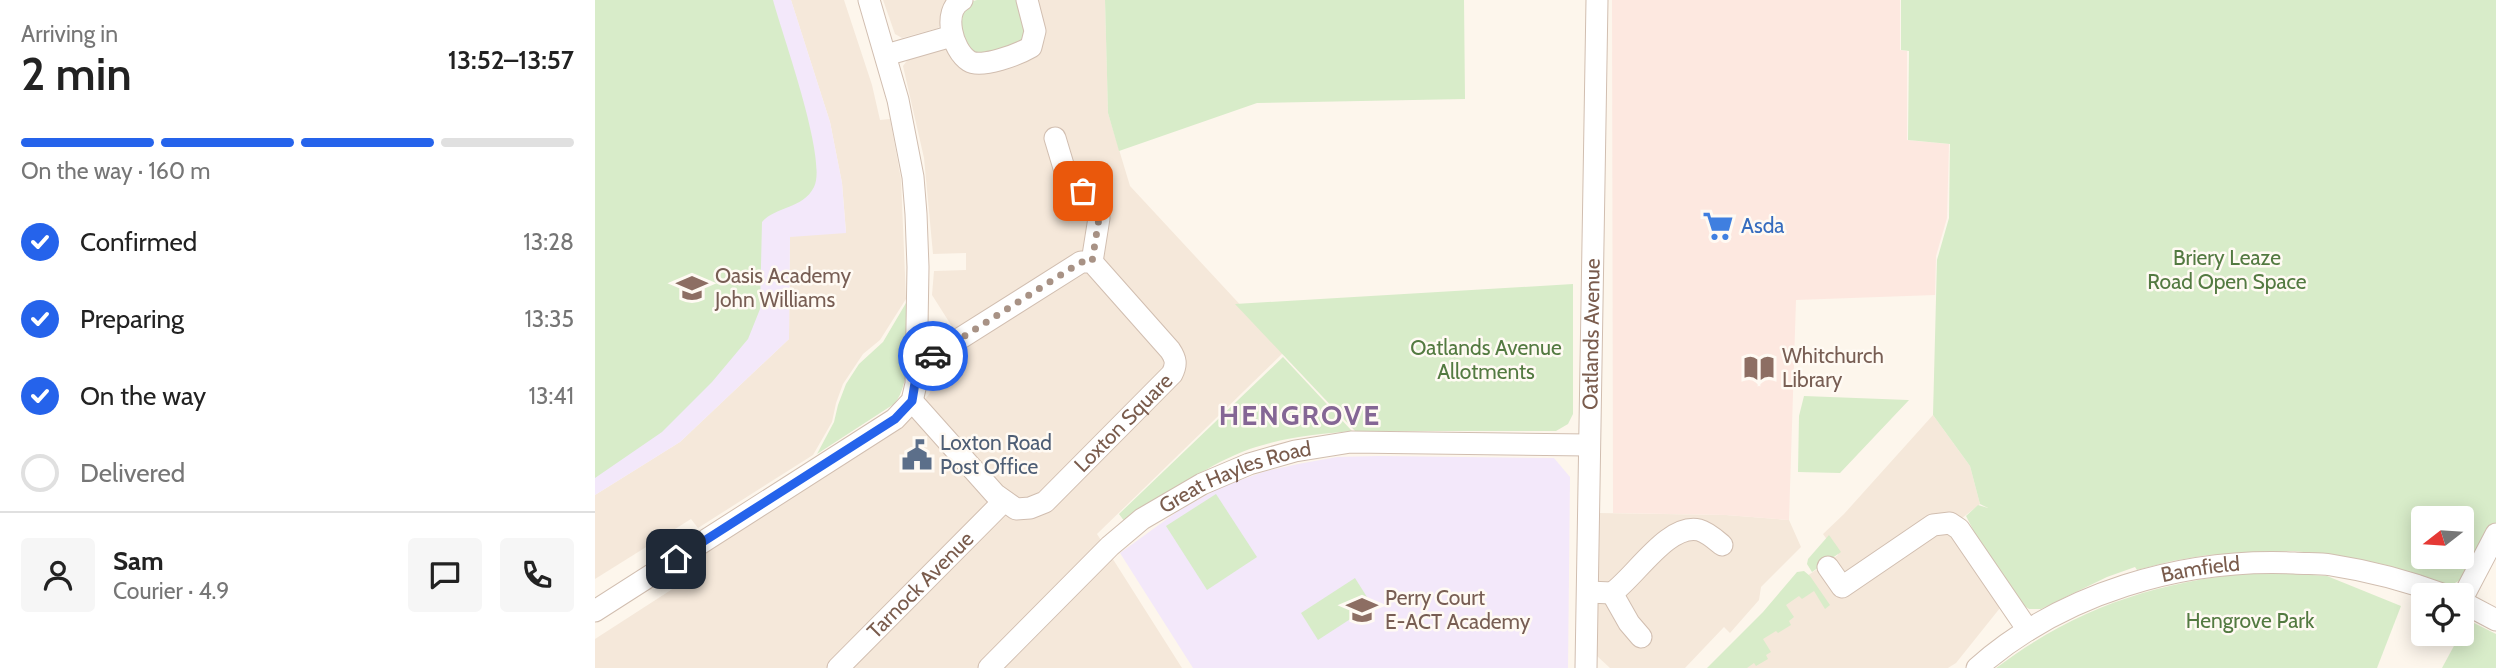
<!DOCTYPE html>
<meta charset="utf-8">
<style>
body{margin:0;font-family:Cabin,sans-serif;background:#f6f6f6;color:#222;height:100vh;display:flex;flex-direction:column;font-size:26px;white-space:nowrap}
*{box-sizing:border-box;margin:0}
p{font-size:23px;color:#767676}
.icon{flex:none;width:38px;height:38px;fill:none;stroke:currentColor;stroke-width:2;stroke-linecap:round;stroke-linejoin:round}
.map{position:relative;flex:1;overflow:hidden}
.details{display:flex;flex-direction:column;background:#fff;width:595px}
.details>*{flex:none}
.needle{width:46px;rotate:253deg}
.buttons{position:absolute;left:1816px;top:506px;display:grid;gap:14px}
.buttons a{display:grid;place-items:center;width:63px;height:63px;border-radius:7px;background:#fff;box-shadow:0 4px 18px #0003;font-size:35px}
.pin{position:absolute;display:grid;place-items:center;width:60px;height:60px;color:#fff;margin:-30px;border-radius:14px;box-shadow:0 4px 10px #0006}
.courier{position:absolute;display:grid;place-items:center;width:70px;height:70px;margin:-35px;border:5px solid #2563eb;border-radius:50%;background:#fff;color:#222;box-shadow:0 2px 9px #0007}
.summary em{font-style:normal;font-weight:600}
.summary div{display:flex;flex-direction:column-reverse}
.summary{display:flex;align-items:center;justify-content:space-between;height:119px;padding:0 21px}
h1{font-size:46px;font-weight:600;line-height:52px}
.bar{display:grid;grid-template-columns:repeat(4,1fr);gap:10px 7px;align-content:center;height:84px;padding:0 21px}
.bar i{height:9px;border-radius:5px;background:#e0e0e0}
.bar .active{background:#2563eb}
.bar p{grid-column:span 4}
.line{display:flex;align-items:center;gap:18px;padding:0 21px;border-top:2px solid #e0e0e0}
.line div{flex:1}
.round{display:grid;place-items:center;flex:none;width:74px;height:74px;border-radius:7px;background:#f6f6f6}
ol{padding:0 21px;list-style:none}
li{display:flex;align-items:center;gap:21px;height:77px}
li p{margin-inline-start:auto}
li .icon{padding:7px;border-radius:50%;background:#2563eb;color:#fff;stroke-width:4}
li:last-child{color:#767676}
li i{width:38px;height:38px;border:4px solid #e0e0e0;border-radius:50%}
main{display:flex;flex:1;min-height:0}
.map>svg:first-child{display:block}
.residential{fill:#f5e8da}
.commercial{fill:#fde8e0}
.education{fill:#f3e8fa}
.green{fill:#d8ecc9;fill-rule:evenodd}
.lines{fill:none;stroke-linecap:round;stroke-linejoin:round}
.minor-casing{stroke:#d1beb0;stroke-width:23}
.minor{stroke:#fff;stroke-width:21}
.done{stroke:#a89285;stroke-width:7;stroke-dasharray:0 12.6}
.route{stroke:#2563eb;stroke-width:9}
.labels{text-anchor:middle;stroke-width:5;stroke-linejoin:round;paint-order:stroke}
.shop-label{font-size:21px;fill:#366cbe;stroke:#fffaf3;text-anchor:start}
.park-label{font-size:21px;fill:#537a41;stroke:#fffaf3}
.education-label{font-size:21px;fill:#785e54;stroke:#fffaf3;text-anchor:start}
.street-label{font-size:21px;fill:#7a5c4d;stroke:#fffaf3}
.service-label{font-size:21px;fill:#4e5e75;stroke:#fffaf3;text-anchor:start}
.district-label{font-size:28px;font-weight:bold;letter-spacing:2px;fill:#846695;stroke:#fffaf3}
</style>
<main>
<section class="details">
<div class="summary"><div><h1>2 min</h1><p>Arriving in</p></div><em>13:52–13:57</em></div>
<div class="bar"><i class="active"></i><i class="active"></i><i class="active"></i><i></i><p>On the way · 160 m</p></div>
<ol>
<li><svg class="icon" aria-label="check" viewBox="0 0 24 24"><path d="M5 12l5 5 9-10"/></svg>Confirmed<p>13:28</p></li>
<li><svg class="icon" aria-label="check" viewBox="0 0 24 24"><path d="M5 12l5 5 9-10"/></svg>Preparing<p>13:35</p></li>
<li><svg class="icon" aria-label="check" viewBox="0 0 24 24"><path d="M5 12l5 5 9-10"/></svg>On the way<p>13:41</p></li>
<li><i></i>Delivered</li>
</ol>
<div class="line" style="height:126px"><a class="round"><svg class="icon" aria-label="person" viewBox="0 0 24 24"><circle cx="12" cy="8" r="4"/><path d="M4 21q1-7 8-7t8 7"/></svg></a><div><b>Sam</b><p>Courier · 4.9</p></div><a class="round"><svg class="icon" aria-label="chat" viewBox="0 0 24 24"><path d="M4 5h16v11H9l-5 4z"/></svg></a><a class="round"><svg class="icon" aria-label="phone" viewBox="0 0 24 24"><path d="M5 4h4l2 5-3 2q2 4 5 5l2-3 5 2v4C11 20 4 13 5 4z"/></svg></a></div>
</section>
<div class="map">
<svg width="1901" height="668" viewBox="0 0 1901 668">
<rect width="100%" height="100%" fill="#fdf6ec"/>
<!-- residential -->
<g class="residential">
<path d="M196 0H249L277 85 285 120 295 119 306 179 311 299 285 340 268 354 248 384 241 403 237 422 218 455 103 528 96 519 0 579V495L85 442 194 339 195 236 251 232 247 183 235 122Z"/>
<path d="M288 0H353L348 22 343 28 307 38 300 34Z"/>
<path d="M443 0H510L513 113 535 186 689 352 502 534 587 668H0V639L110 568 109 553 309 425 335 393 333 385 338 369 370 347 337 295 339 271 371 270V253L338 254 329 158 308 66 314 58 345 48 444 51 450 39 451 30Z"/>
<path d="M1338 415 1375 466 1385 504 1352 530 1405 608 1361 663 1353 668H1135L1212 576 1243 555 1228 534 1249 514Z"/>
<path d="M1003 513 1131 515 1194 520 1206 547 1166 587 1164 600 1135 633 1129 627 1090 668H1015L1002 656Z"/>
</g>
<!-- commercial -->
<path class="commercial" d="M1017 0H1305V50L1312 51V140L1354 144 1352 218 1341 256 1340 295 1201 300 1194 520 1131 515 1018 513Z"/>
<!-- education -->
<g class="education">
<path d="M0 0H196L235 122 247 183 251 233 195 237 194 339 85 442 0 495Z"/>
<path d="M784 456 959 458 975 477 973 668H598L525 553 583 511 626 487 671 471 703 464 742 457Z"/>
</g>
<!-- green -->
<g class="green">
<path d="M0 0H178C187 34 233 160 219 187 208 209 181 206 167 222L165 309 153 339 117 382 67 432 0 478Z"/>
<path d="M382 0H425L431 41 387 58 372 53 363 14 372 3Z"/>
<path d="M510 0H869L870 99 662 103 524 151 513 113Z"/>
<path d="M1306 0H1901V522L1869 578 1858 584 1842 582 1791 565 1741 555 1698 551 1613 555 1577 561 1542 570 1540 567 1512 577 1446 609H1434L1422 601 1386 545 1371 516 1383 505 1393 508 1385 504 1375 466 1338 415 1342 260 1354 218 1355 144 1313 140 1314 51 1306 50ZM1829 518H1867V556H1829Z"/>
<path d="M978 284V414L973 424 961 431H760L640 304Z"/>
<path d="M311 303C311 330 318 384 299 404L222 454 239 422 243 405 251 384 264 364 288 342Z"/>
<path d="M688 357 757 431C725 434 692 437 661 447 616 461 569 496 533 526L524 514Z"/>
<path d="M1209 396 1313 400H1314L1245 473 1203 472 1204 416Z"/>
<path d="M621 494 662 557 612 590 571 526Z"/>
<path d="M1234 535 1246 552 1217 572 1212 564 1213 559Z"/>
<path d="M1209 571 1215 576 1235 605 1230 609 1219 591 1207 599 1204 596 1191 605 1199 617 1194 621 1196 625 1183 633 1181 631 1168 639 1176 652 1171 655 1173 659 1161 666 1159 663 1152 668H1112L1168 612 1202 572Z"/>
<path d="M1670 572 1732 576 1806 606 1782 668H1401C1483 606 1568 579 1670 572Z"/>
<path d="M760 578 777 605 723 640 706 613Z"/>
<path d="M1873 620 1901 634V668H1847Z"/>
</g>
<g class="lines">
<!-- minor casing -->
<g class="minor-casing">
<g id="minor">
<path d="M367 0C347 11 357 50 374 61 386 69 424 54 436 47L440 31 432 0"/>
<path d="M291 55 357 36"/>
<path d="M460 138 469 168 503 209 504 218 497 262"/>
<path id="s1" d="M317 401 400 494 421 509 435 508 450 502 577 374C582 364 581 359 575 350L497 262H486L323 365"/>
<path d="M1233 567 1247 587 1338 525 1355 523 1364 529 1433 630"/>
<path d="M993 592 1017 593C1041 576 1073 523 1104 530 1112 532 1121 540 1127 545"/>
<path d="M1017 593 1034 623 1046 637"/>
<path d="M1867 599 1901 534"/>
<path d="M1867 602 1901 620"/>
<path d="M0 611 300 419 317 401 321 384 323 267 321 214 318 177 303 100 274 0"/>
<path id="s2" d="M243 668 409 501"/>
<path id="s3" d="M394 668 515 546 547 519 607 484 654 464 700 451 756 442 993 445"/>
<path id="s4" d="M991 668 1002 0"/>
<path id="s5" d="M1382 668C1467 593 1587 558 1699 563 1711 564 1724 563 1736 565 1775 571 1813 581 1850 595"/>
</g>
</g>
<!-- minor -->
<use href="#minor" class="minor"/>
</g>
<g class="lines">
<!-- done -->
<path class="done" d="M338 356 486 262H497L504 218 503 209 488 191"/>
<!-- route -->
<path class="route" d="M81 559 300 419 317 401 323 365 338 356"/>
</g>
<!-- icons -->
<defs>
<g id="supermarket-bare" transform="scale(2.415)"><path d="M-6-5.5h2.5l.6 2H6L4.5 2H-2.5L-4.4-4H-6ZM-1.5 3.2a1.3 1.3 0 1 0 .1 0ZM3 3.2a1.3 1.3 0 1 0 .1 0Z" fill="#3f7fe0" stroke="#fffaf3" stroke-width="2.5" paint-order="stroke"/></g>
<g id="school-bare" transform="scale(2.415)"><path d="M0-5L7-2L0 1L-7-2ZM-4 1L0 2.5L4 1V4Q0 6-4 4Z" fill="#8d6e63" stroke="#fffaf3" stroke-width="2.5" paint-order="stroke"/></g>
<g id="library-bare" transform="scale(2.415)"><path d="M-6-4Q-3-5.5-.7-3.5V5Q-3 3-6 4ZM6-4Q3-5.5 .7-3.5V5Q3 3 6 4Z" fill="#8d6e63" stroke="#fffaf3" stroke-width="2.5" paint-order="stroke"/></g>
<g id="civic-bare" transform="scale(2.415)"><path d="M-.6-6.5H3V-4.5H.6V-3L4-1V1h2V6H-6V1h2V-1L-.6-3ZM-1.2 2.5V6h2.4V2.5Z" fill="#5c6f8a" stroke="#fffaf3" stroke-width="2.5" paint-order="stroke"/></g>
</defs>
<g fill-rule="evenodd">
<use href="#supermarket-bare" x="1123" y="226"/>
<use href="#school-bare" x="97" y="288"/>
<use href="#library-bare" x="1164" y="368"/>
<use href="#civic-bare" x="322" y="455"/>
<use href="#school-bare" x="767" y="610"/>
</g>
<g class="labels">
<!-- shop labels -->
<g class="shop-label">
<text x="1146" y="233">Asda</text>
</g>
<!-- park labels -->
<g class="park-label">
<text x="1632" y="265">Briery Leaze<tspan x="1632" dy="24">Road Open Space</tspan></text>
<text x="891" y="355">Oatlands Avenue<tspan x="891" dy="24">Allotments</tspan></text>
<text x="1655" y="628">Hengrove Park</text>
</g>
<!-- education labels -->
<g class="education-label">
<text x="120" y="283">Oasis Academy<tspan x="120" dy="24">John Williams</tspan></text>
<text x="1187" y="363">Whitchurch<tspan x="1187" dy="24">Library</tspan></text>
<text x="790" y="605">Perry Court<tspan x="790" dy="24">E-ACT Academy</tspan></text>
</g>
<!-- street labels -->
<g class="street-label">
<text dy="7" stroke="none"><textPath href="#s4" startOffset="334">Oatlands Avenue</textPath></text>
<text dy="7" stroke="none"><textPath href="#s1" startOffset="292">Loxton Square</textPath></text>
<text dy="7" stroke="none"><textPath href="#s3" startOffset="317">Great Hayles Road</textPath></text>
<text dy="7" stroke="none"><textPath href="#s5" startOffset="248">Bamfield</textPath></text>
<text dy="7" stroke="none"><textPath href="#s2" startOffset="117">Tarnock Avenue</textPath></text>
</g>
<!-- service labels -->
<g class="service-label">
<text x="345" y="450">Loxton Road<tspan x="345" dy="24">Post Office</tspan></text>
</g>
<!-- district labels -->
<g class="district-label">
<text x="705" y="425">HENGROVE</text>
</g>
</g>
</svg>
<div class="buttons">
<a><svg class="needle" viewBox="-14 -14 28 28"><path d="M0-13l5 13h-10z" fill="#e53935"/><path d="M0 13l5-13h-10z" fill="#767676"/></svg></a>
<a><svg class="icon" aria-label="locate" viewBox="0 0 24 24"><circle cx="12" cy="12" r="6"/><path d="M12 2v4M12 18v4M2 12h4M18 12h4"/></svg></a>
</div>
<div class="pin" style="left:488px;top:191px;background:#ea580c"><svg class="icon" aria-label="bag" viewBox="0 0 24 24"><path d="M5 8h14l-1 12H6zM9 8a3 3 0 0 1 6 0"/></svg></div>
<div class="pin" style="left:81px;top:559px;background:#1f2937"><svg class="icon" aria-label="home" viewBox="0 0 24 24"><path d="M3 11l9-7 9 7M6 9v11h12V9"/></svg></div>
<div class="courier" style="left:338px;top:356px"><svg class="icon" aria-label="car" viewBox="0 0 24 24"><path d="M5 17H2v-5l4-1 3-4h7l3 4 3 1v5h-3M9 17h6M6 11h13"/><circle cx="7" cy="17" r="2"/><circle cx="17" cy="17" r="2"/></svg></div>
</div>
</main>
